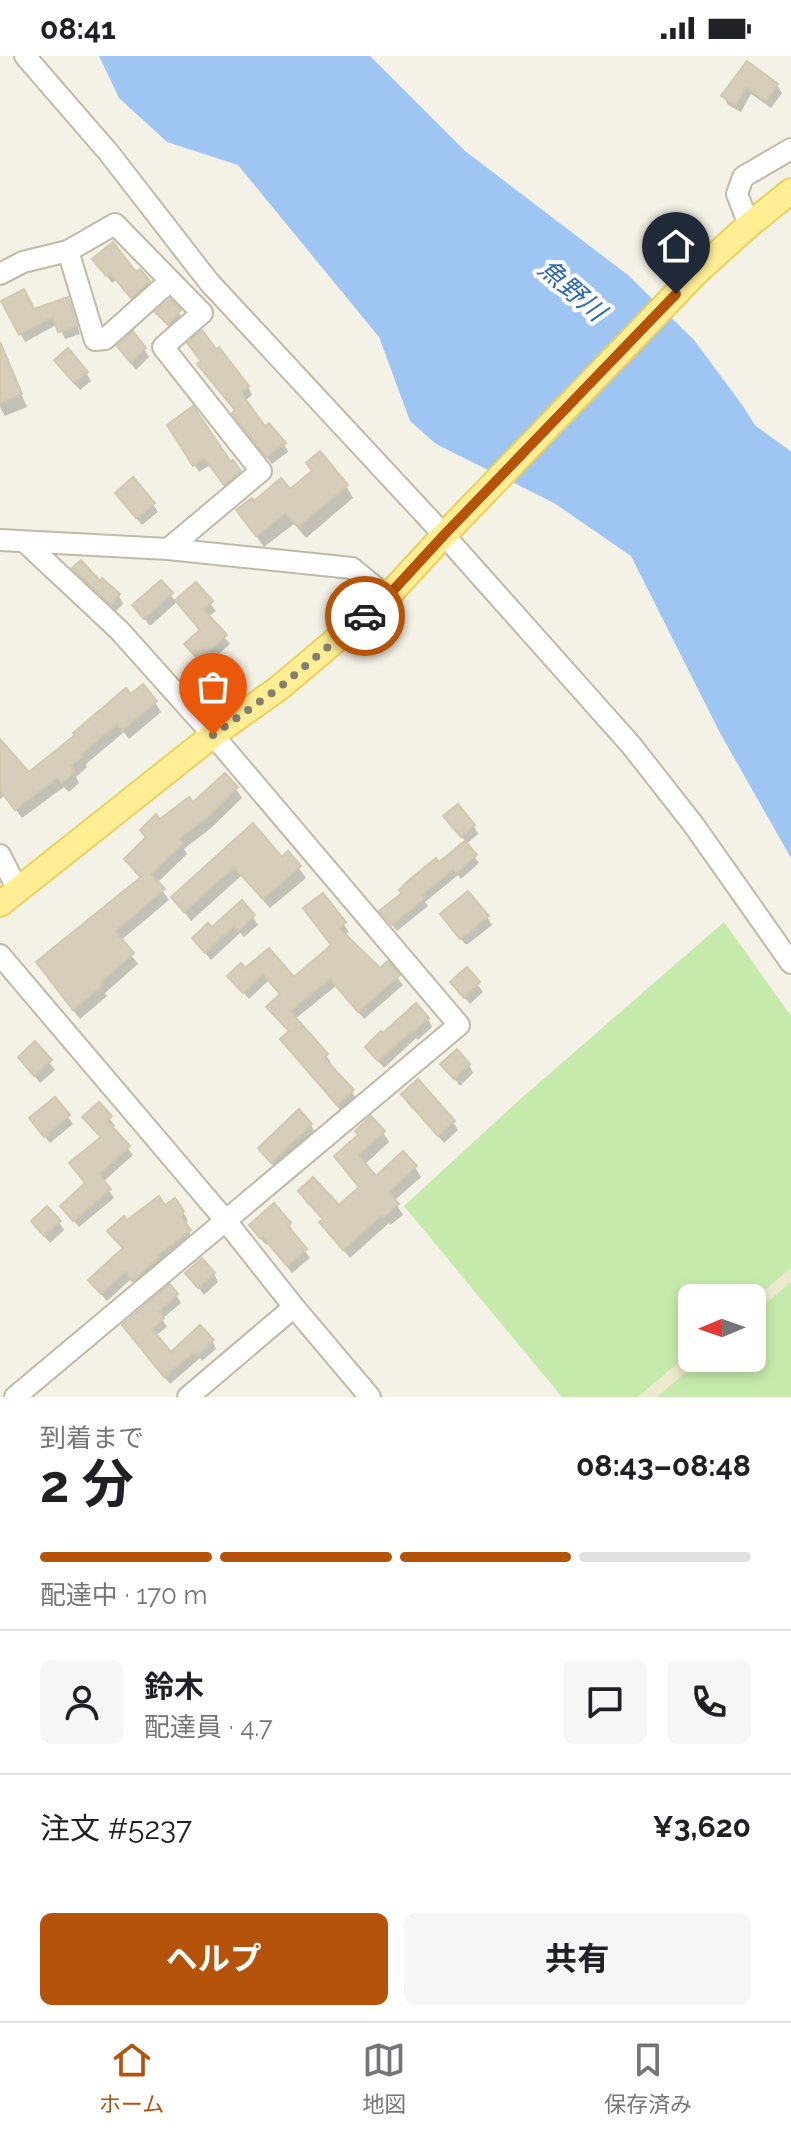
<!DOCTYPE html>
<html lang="ja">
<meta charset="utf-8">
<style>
body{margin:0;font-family:Raleway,"Noto Sans JP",sans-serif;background:#f6f6f6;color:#202124;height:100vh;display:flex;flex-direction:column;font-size:30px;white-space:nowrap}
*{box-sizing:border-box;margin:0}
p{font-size:26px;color:#757577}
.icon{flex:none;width:44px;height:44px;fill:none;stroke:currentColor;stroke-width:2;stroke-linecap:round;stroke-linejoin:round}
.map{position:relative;height:1341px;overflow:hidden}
.panel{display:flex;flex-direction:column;background:#fff;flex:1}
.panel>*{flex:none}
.needle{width:52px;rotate:268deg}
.tools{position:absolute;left:678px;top:1228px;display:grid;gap:16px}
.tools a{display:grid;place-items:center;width:88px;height:88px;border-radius:12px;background:#fff;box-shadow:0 4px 12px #0003;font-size:40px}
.pin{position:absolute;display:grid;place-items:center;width:68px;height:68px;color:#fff;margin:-82px -34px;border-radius:50% 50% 50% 0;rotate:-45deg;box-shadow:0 0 8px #0007}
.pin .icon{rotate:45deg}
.courier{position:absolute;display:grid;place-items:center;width:80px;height:80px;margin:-40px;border:6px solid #b45309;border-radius:50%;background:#fff;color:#222;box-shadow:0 2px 10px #0007}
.summary em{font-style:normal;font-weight:700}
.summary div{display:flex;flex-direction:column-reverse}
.summary{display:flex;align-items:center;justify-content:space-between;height:136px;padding:0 40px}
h1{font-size:52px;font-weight:700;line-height:60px}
.bar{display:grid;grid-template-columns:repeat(4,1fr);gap:12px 8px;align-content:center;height:96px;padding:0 40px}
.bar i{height:10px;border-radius:6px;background:#e0e0e0}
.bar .on{background:#b45309}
.bar p{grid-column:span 4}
.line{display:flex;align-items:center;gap:20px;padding:0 40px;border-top:2px solid #e0e0e0}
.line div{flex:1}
.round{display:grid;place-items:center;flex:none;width:84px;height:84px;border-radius:12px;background:#f6f6f6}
.button{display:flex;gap:16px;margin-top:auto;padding:16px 40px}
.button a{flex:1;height:92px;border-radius:12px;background:#b45309;color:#fff;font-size:32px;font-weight:700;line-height:92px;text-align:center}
.button a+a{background:#f6f6f6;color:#202124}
.status{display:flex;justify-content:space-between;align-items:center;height:56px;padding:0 40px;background:#fff;direction:ltr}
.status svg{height:22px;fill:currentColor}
.tab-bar{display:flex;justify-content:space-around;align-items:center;height:112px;border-top:2px solid #e0e0e0;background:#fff;font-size:22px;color:#757577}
.tab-bar a{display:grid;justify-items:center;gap:4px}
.tab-bar .on{color:#b45309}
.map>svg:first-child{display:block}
.education{fill:#ede9cf}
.green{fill:#c6eaac}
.water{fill:#9fc6f3}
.shadow{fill:#0003}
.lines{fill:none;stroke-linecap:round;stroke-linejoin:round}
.river{stroke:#9fc6f3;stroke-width:30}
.building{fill:#d6cebb;stroke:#d1c8ad;stroke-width:2}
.minor-casing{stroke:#bfbaa8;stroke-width:24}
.major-casing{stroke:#e9d15e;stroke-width:28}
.minor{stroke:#fff;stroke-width:20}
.major{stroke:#ffee93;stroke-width:24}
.done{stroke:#847f73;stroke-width:8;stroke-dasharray:0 14.4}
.route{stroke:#b45309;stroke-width:10}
.labels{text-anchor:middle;stroke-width:8;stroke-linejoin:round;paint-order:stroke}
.water-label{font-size:26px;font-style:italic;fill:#2969b7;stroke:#fff}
</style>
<div class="status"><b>08:41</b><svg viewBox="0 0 49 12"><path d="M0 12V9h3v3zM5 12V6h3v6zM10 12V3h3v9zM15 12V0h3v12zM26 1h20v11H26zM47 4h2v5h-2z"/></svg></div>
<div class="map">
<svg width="791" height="1341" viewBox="0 0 791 1341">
<rect width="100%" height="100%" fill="#f4f1e6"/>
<!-- education -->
<path class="education" d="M791 1212V1341H638L692 1295V1302H752V1245Z"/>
<!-- green -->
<g class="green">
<path d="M724 866 791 960V1212L752 1245V1242H692V1295L638 1341H562L404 1150 517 1046Z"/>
<path d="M791 1226V1341H657L702 1302H752V1259Z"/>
</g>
<!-- water -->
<path class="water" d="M99 0H370L465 95 628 219 694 284 743 350 791 427V802L720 677 631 500 554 447 436 388 410 365 379 281 238 109 167 86 119 42Z"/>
<!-- shadow -->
<g class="shadow">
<path d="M748 8 777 29 782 37 771 52 751 38 741 56 728 49 724 41Z"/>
<path d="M100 211 136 219 139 216 153 235 137 249 116 224 112 227Z"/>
<path d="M68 244 72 252 80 278 65 283 58 268 25 286 4 246 33 255Z"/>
<path d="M170 245 184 264 171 273 157 256Z"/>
<path d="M144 293 149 301 136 314 124 298Z"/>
<path d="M7 307 27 351 5 360 0 351V310Z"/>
<path d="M61 313 86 317 91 325 80 334Z"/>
<path d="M204 316 248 331 252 339 245 345 265 373 284 388 288 396 272 408 239 366 237 356Z"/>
<path d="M174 377 230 409 239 416 244 424 230 436 210 409 199 416Z"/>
<path d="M346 430 353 442 306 482 294 468 264 491 246 466 254 448 290 436Z"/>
<path d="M122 445 153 448 158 456 142 469Z"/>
<path d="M74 512 119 540 123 548 116 555 79 520Z"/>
<path d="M161 526 176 546 196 529 216 555 208 561 230 588 204 611 187 588 201 575 178 545 150 570 134 549Z"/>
<path d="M130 640 155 646 161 656 129 683 124 676 86 708 87 711 76 721 79 727 69 736 64 731 22 762 5 739 0 743V697L29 719Z"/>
<path d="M236 733 242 742 211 772 184 793 187 798 157 827 169 844 120 885 138 908 105 937 107 940 80 963 44 916 141 823 132 813 126 803 160 765 193 749Z"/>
<path d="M450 768 474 770 478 778 465 789 479 807 461 823 458 819 425 846 428 850 397 875 382 856 466 786Z"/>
<path d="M253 770 282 804 288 798 306 822 270 852 241 820 191 865 173 841Z"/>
<path d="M323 839 349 876 344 879 380 915 387 908 403 929 364 963 336 930 295 963 326 999 331 1007 328 1009 352 1036 357 1044 342 1056 288 991 290 977 269 951 281 940 268 925 249 943 230 920 245 915 268 895 294 924 333 890Z"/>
<path d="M253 861 258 869 244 881 240 877 211 904 194 883 212 874Z"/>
<path d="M487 861 492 869 468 888H465L448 867Z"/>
<path d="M467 914 483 936 470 948 453 927Z"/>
<path d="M428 963 432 971 418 984 416 982 384 1012 367 991Z"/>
<path d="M35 988 55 1014 40 1027 20 1001Z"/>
<path d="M443 1008 469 1009 473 1017 460 1030Z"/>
<path d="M404 1039 453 1066 458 1074 444 1087 408 1047Z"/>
<path d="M55 1044 73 1068 50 1087 37 1071Z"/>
<path d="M99 1048 115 1070 112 1073 133 1099 103 1126 114 1142 79 1171 62 1150 87 1128 102 1083 85 1061Z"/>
<path d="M311 1069 315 1077 277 1114 260 1093Z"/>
<path d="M383 1076 389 1086 364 1109 376 1123 415 1111 421 1121 394 1145 403 1159 390 1169 389 1167 350 1202 327 1176 322 1167 324 1165 306 1146 300 1136 339 1152 360 1132 336 1101Z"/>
<path d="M273 1150 290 1169 294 1177 292 1178 310 1202 292 1217 268 1187 266 1189 256 1177 251 1169Z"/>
<path d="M165 1152 183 1156 188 1165 185 1169 193 1183 138 1232 131 1223 107 1245 90 1224 124 1194 110 1175 127 1166Z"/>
<path d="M33 1166H59L64 1174 50 1187Z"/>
<path d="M187 1217 214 1218 218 1226 204 1239Z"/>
<path d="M176 1239 181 1247 162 1263 167 1271 155 1280 171 1299 212 1285 216 1293 202 1305 200 1302 170 1328 128 1277Z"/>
</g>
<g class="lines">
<!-- river -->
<path class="river" d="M744 380 791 414"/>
</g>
<!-- building -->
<g class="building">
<path d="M747 5 778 28 766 45 746 31 736 49 721 40Z"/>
<path d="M113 186 136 216 140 213 150 225 131 242 110 217 106 220 92 203Z"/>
<path d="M24 233 34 253 68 241 77 270 58 276 53 261 19 279 1 245Z"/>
<path d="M170 243 181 254 168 269 155 256Z"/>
<path d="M202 274 216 293 219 291 249 330 241 337 265 370 269 367 286 387 266 401 232 357 235 354 197 308 201 305 187 287Z"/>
<path d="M133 275 146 292 131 307 117 290Z"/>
<path d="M0 286 22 338 0 347Z"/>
<path d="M68 292 88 316 74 327 54 304Z"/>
<path d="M193 350 231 406 233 404 241 415 224 429 204 402 193 410 167 369Z"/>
<path d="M320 395 348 429 298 471 286 457 256 480 236 454 252 442 254 445 281 422 290 433 312 415 306 407Z"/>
<path d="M133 421 155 447 136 462 115 437Z"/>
<path d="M81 504 100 525 102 522 120 538 111 549 72 512Z"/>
<path d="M161 524 173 537 144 563 132 549Z"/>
<path d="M196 526 213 545 204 554 227 579 199 604 184 588 200 574 175 544Z"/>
<path d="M143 628 157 645 122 674 117 668 81 698 83 700 70 710 75 716 62 727 57 722 15 754 0 734V683L29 716 75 679 73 677 126 632 131 638Z"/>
<path d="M225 717 238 731 206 762 179 783 183 787 151 818 165 833 115 875 134 897 101 926 103 929 73 954 36 906 141 821 124 803 146 781 140 774 156 758 160 763 189 741 193 746Z"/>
<path d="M458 748 475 769 461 781 443 760Z"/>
<path d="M253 767 282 801 288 795 301 810 263 843 234 811 184 856 171 841Z"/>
<path d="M465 785 477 799 456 817 453 813 422 839 425 842 392 869 379 855 402 837 399 834 409 824 436 802 439 806Z"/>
<path d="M468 835 489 860 460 883 440 858Z"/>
<path d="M323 837 346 866 339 872 380 912 388 905 400 919 358 956 330 923 290 955 328 998 324 1002 354 1034 337 1049 280 983 289 975 266 951 280 938 263 918 243 937 227 920 241 907 245 912 269 892 294 921 331 889 303 852Z"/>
<path d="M242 844 255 859 238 875 234 870 205 897 192 882 208 867 212 871Z"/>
<path d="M467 911 480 926 464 942 450 926Z"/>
<path d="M416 947 429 962 412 977 411 975 378 1005 365 991 381 975 383 977Z"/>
<path d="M35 985 52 1004 34 1020 18 1001Z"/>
<path d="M457 993 470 1008 454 1023 440 1008Z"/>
<path d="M418 1023 455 1065 438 1080 401 1038Z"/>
<path d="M55 1041 70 1059 44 1081 29 1062Z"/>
<path d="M99 1046 112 1060 107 1065 130 1090 99 1118 111 1133 73 1165 60 1150 85 1127 69 1107 101 1081 82 1061Z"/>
<path d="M299 1053 312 1068 271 1107 258 1092Z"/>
<path d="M371 1060 385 1075 358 1099 376 1120 403 1095 417 1110 389 1136 399 1148 384 1161 382 1159 343 1194 319 1166 323 1163 298 1135 313 1121 339 1149 359 1131 334 1100 358 1079 355 1075Z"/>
<path d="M159 1140 165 1149 175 1142 184 1155 181 1161 191 1174 158 1199 160 1200 132 1225 125 1216 101 1238 88 1224 123 1192 107 1175 124 1160 127 1164Z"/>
<path d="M274 1147 291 1167 288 1170 307 1193 287 1210 262 1180 260 1182 249 1169Z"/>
<path d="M47 1150 61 1165 44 1180 31 1165Z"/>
<path d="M202 1202 215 1217 198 1232 185 1217Z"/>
<path d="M170 1228 178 1238 159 1255 164 1262 152 1273 171 1296 200 1269 214 1284 197 1299 194 1296 164 1321 122 1269Z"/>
</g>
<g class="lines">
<!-- minor casing -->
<g class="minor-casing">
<g id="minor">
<path d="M25 0 109 97 209 226 444 479 631 689 693 768 791 907"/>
<path d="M749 169 737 138 743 121 791 93"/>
<path d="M68 195 95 284 105 283 170 225"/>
<path d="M0 218 23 206 68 195 115 168 202 257 163 291 261 415 168 493"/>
<path d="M0 484 168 493 352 512 387 541"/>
<path d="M0 799 18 834"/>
<path d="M0 899 226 1165 294 1251 370 1341"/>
<path d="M15 1341 459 969 213 679 119 574 26 487"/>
<path d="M188 1341 294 1251"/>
</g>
</g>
<!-- major casing -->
<g class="major-casing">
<path id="major" d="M0 848 213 679 279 632 387 541 444 479 697 216 749 169 791 135"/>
</g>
<!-- minor -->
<use href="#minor" class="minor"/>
<!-- major -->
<use href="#major" class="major"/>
</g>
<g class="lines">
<!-- done -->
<path class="done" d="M213 679 279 632 365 560"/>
<!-- route -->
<path class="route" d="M365 560 387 541 444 479 676 238"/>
</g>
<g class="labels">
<!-- water labels -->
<g class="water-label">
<text transform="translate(572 234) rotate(41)" y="9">魚野川</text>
</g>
</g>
</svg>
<div class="tools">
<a><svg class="needle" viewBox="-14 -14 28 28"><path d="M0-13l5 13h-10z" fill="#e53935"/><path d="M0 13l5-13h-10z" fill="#757577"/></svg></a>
</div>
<div class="pin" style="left:213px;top:679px;background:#ea580c"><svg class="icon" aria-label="bag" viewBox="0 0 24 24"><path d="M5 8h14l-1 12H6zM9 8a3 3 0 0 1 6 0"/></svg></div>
<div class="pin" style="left:676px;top:238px;background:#1f2937"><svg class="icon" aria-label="home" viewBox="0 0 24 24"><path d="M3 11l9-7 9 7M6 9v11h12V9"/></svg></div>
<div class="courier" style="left:365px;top:560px"><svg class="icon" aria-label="car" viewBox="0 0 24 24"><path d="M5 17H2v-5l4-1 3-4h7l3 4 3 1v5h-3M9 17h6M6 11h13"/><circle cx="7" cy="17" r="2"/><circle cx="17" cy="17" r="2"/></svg></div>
</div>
<section class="panel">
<div class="summary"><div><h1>2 分</h1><p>到着まで</p></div><em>08:43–08:48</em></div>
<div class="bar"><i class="on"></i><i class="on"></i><i class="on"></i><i></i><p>配達中 · 170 m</p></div>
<div class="line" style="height:144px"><a class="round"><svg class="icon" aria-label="person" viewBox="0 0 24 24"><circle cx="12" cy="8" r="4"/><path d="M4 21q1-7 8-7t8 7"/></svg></a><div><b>鈴木</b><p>配達員 · 4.7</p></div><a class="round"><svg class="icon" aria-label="chat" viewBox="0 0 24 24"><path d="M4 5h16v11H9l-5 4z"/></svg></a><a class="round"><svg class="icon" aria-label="phone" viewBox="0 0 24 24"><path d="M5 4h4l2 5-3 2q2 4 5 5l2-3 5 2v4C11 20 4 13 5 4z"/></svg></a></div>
<div class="line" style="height:104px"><div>注文 #5237</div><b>¥3,620</b></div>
<div class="button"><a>ヘルプ</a><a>共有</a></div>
</section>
<nav class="tab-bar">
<a class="on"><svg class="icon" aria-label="home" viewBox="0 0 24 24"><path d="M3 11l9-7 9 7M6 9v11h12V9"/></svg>ホーム</a>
<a><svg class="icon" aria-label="map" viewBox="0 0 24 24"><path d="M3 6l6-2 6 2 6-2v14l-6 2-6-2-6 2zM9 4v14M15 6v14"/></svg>地図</a>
<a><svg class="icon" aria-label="saved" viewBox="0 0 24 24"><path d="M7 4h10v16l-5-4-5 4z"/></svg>保存済み</a>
</nav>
